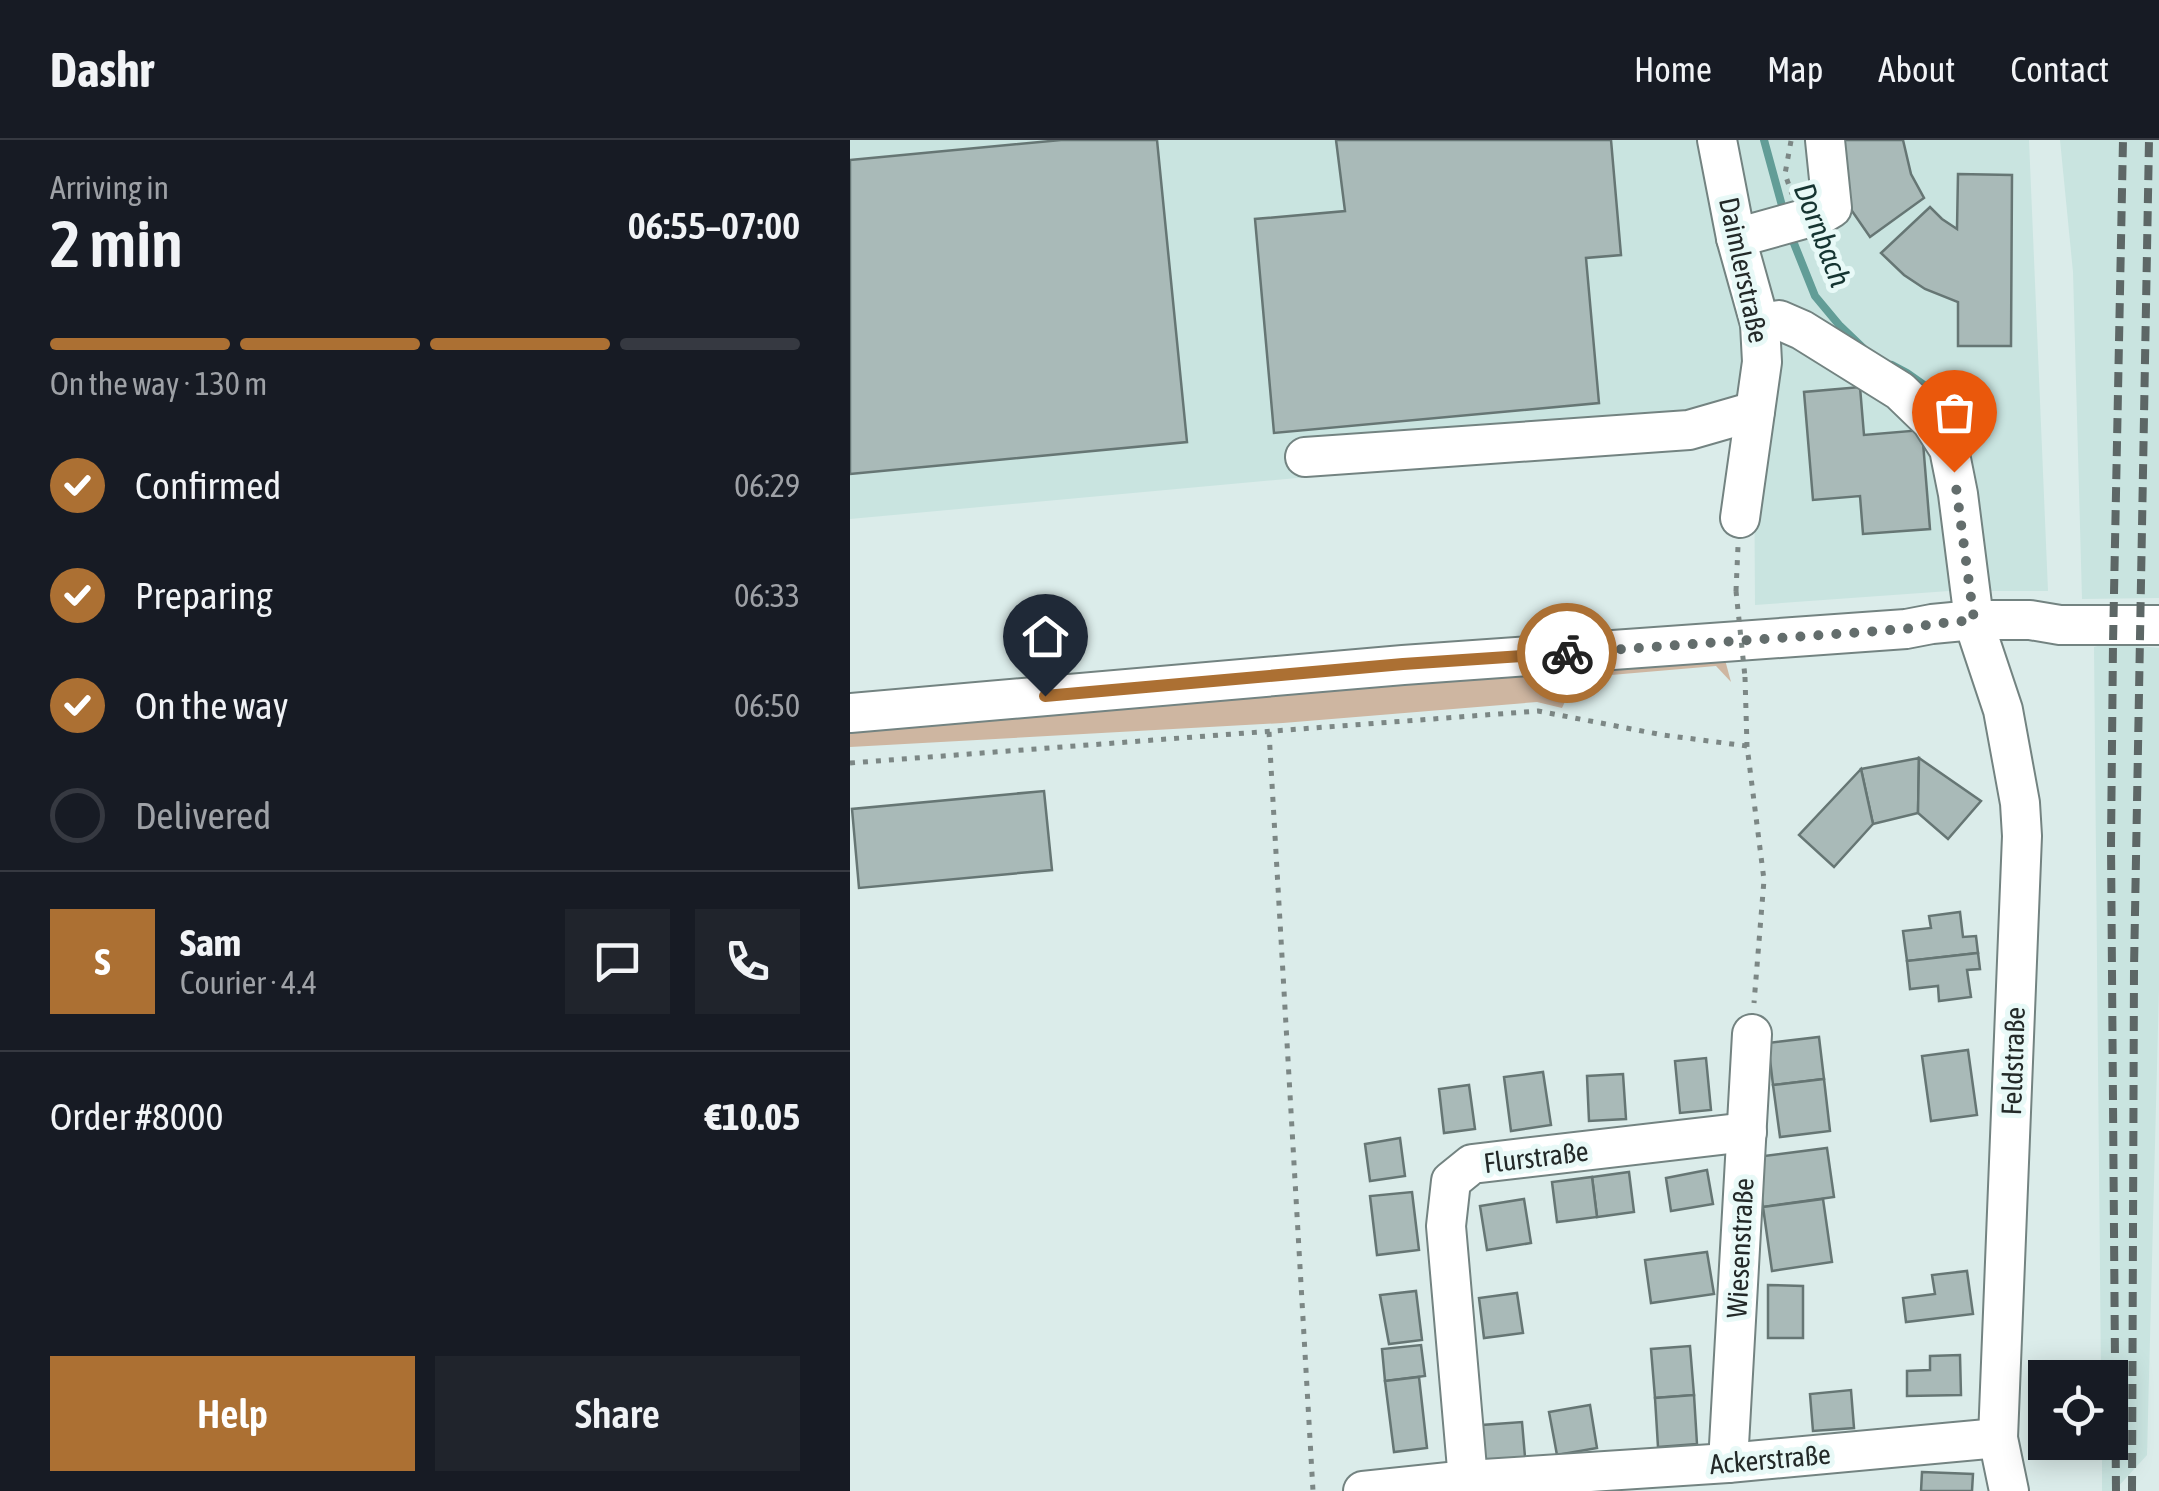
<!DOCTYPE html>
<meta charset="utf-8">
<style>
body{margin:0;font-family:"Asap Condensed",sans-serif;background:#20242c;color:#f1f3f6;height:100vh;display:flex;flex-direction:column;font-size:38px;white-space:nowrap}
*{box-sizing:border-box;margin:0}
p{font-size:32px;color:#9ea1a6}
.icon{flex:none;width:55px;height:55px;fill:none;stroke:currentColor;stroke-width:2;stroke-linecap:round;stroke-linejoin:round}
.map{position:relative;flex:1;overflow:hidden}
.panel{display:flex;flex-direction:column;background:#171b24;width:850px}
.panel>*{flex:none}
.controls{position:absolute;left:1178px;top:1220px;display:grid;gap:20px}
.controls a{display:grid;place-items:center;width:100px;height:100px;border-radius:0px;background:#171b24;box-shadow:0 5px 25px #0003;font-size:50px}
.pin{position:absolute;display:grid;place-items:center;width:85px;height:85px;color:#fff;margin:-102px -42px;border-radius:50% 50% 50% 0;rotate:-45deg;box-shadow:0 0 10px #0007}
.pin .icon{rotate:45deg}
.courier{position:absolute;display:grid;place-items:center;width:100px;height:100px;margin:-50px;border:8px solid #ac7033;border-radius:50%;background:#fff;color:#222;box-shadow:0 2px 12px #0007}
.head em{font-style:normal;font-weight:600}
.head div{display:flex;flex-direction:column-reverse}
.head{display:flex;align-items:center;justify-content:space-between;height:170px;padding:0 50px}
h1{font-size:65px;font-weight:600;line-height:75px}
.bar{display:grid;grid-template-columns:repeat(4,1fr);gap:15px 10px;align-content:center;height:120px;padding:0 50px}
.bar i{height:12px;border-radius:8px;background:#363941}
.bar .on{background:#ac7033}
.bar p{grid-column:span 4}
.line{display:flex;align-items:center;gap:25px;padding:0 50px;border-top:2px solid #363941}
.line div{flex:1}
.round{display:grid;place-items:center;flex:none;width:105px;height:105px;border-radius:0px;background:#20242c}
ol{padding:0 50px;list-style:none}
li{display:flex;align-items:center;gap:30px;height:110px}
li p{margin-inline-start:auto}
li .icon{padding:10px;border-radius:50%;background:#ac7033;color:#fff;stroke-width:4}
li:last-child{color:#9ea1a6}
li i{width:55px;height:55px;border:5px solid #363941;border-radius:50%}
.action{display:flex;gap:20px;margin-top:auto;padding:20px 50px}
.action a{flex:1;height:115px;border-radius:0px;background:#ac7033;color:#fff;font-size:40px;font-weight:600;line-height:115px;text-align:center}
.action a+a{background:#20242c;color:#f1f3f6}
header{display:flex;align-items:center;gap:60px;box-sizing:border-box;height:140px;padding:0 50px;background:#171b24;border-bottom:2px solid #363941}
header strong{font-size:48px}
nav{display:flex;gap:55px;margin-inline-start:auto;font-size:35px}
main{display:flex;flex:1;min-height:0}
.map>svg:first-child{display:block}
.built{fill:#c9e4e0}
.green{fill:#ceb6a1}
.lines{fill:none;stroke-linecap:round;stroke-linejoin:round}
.stream{stroke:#629d97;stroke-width:8}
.building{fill:#a9bab8;stroke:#667674;stroke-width:2.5}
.minor-casing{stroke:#738381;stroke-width:42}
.path{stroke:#7c8785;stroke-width:5;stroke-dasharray:5 8;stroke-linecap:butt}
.minor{stroke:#fff;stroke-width:38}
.rail{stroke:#5d6766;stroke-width:8;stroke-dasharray:15 8;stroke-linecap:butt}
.path-bridge{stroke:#7c8785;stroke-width:5;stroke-dasharray:5 8;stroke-linecap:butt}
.done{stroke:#636d6c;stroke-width:10;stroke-dasharray:0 18}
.route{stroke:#ac7033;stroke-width:12}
.labels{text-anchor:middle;stroke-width:10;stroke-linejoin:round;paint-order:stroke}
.street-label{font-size:28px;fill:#232928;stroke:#e8f9f7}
.water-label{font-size:30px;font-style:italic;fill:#153431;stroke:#e8f9f7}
</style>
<header>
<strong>Dashr</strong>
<nav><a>Home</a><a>Map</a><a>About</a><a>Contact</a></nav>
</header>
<main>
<section class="panel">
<div class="head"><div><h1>2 min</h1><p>Arriving in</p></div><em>06:55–07:00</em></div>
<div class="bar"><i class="on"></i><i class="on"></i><i class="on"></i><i></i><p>On the way · 130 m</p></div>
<ol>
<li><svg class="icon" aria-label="check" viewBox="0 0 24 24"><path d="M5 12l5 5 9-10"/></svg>Confirmed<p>06:29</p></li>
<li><svg class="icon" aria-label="check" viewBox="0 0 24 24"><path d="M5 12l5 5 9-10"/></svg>Preparing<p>06:33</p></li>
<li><svg class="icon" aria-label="check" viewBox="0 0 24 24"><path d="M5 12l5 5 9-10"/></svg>On the way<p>06:50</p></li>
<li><i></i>Delivered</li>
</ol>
<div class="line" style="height:180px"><b class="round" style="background:#ac7033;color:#fff">S</b><div><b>Sam</b><p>Courier · 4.4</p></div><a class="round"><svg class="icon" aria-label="chat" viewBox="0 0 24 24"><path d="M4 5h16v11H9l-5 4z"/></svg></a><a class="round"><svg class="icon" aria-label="phone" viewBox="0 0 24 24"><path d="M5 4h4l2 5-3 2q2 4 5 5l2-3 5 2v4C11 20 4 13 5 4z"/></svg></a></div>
<div class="line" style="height:130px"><div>Order #8000</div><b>€10.05</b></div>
<div class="action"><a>Help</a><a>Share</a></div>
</section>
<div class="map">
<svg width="1309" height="1351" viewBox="0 0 1309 1351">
<rect width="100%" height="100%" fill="#dbecea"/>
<!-- built -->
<g class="built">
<path d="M0 0H1179L1198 451H1099L905 465 904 296 0 379Z"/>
<path d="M1210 0H1309V458L1232 459 1223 132Z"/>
<path d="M1258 503 1309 508V849L1297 1315 1264 1351H1252V1303L1260 1302V1238L1251 1237 1244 507Z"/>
</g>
<!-- green -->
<path class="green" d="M874 516 881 542 866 526 726 538 712 568 687 562 433 583 0 607V590Z"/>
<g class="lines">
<!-- stream -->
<g class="stream">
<path d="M914 0 934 73"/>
<path d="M941 96 965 156 990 186 1013 208"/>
<path d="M1042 225 1057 233 1101 264"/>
</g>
</g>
<!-- building -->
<g class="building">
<path d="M211 0H307L337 302 0 334V20Z"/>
<path d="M486 0H761L771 115 736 118 749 263 424 293 405 79 495 71Z"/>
<path d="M984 0H1053L1061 34 1074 58 1020 97 1002 71 988 34Z"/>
<path d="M1108 34 1162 35 1161 206H1108V162L1075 149 1054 135 1031 113 1080 67 1092 79 1107 89Z"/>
<path d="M1010 247 1014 295 1072 290 1080 389 1013 394 1010 356 963 360 954 252Z"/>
<path d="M1069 618 1068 673 1023 684 1011 629Z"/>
<path d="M1069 618 1131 661 1098 699 1068 673Z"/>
<path d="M1011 629 1023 684 984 727 949 695Z"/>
<path d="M194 651 202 730 9 748 2 669Z"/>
<path d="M1110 772 1113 797 1126 796 1128 813 1057 821 1053 791 1081 788 1079 776Z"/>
<path d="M1128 813 1130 829 1117 830 1121 857 1089 861 1088 846 1060 849 1057 821Z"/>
<path d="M969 897 974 939 923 945 918 903Z"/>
<path d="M1118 910 1127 975 1081 981 1072 916Z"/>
<path d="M856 918 861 970 830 973 825 921Z"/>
<path d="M693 932 701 985 661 991 654 937Z"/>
<path d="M773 934 776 979 739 981 737 936Z"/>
<path d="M974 939 980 991 930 997 923 945Z"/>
<path d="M619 945 625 989 594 993 589 949Z"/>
<path d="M550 998 555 1036 520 1041 515 1004Z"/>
<path d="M977 1008 984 1057 913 1067 906 1017Z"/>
<path d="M857 1030 863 1064 821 1071 816 1038Z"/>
<path d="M779 1032 784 1072 747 1077 742 1037Z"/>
<path d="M742 1037 747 1077 707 1082 702 1042Z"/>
<path d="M562 1052 569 1110 527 1115 520 1056Z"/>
<path d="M674 1059 681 1103 637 1110 630 1066Z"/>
<path d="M973 1059 982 1122 922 1131 913 1067Z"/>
<path d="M857 1112 864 1154 801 1163 795 1120Z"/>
<path d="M1117 1131 1123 1174 1056 1182 1053 1158 1085 1154 1082 1135Z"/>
<path d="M918 1145 953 1146V1198H918Z"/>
<path d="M566 1151 572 1200 539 1204 530 1155Z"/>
<path d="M667 1153 673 1193 634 1198 629 1158Z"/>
<path d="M571 1205 575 1236 535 1241 532 1209Z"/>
<path d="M840 1206 844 1255 805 1258 801 1209Z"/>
<path d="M1110 1215 1111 1255 1057 1256V1231L1080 1230V1216Z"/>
<path d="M569 1237 577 1308 544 1312 535 1241Z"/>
<path d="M1001 1250 1004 1288 963 1291 960 1254Z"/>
<path d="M844 1255 847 1304 808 1307 805 1258Z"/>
<path d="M740 1265 747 1308 707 1315 699 1272Z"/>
<path d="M672 1282 675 1317 634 1321 632 1285Z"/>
<path d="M1072 1332 1123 1334 1122 1351H1071Z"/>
</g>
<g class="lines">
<!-- minor casing -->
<g class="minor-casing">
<g id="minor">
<path d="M867 0 886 98 910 184 912 222 890 378"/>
<path d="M886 98 972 74 982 68 975 0"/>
<path d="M910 184 929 180 952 190 1050 251 1081 281 1099 309 1108 354 1124 480"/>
<path d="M455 317 839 290 905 271"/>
<path d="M1128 495 1153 570 1170 663 1172 696 1148 1298 1159 1351"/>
<path d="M0 573 553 525 1056 489 1082 484 1124 480H1180L1210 485H1309"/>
<path d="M878 1323 902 894"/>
<path d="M618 1340 596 1086 601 1041 622 1024 897 992"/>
<path d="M513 1351 618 1340 878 1323 1148 1298"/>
</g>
</g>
<!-- path -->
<g class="path">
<path d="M941 1 935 34 942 54"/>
<path d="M886 451 888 406"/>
<path d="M895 537 897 606 914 740 904 863"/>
<path d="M419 592 463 1351"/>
<path d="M0 623 688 571 813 595 897 606"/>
</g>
<!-- minor -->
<use href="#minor" class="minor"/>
<!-- rail -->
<g class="rail">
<path d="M1266 1351 1261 704 1263 504 1273 0"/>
<path d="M1282 1351 1284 829 1299 0"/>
</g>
<!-- path-bridge -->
<path class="path-bridge" d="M886 451 895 537"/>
</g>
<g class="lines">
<!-- done -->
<path class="done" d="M717 513 1056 489 1082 484 1124 480 1104 332"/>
<!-- route -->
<path class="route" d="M195 556 553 524 717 513"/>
</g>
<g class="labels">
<!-- street labels -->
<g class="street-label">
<text transform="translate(894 130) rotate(78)" y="10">Daimlerstraße</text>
<text transform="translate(1163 921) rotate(-88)" y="10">Feldstraße</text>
<text transform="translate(686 1017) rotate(-7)" y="10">Flurstraße</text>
<text transform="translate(890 1108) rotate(-87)" y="10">Wiesenstraße</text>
<text transform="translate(920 1319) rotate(-5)" y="10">Ackerstraße</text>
</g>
<!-- water labels -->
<g class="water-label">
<text transform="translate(972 95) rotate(69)" y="10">Dornbach</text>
</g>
</g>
</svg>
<div class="controls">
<a><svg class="icon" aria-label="locate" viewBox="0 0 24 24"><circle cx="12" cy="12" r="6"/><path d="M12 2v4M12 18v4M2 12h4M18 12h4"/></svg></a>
</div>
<div class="pin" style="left:1104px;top:332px;background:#ea580c"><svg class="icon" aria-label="bag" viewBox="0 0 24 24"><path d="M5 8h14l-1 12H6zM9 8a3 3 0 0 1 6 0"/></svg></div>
<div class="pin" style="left:195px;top:556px;background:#1f2937"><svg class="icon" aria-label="home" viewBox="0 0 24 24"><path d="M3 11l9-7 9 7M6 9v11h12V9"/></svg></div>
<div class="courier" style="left:717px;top:513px"><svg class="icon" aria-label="bike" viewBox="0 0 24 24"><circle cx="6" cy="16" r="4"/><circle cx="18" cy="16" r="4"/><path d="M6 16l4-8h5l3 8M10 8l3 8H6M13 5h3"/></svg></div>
</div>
</main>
